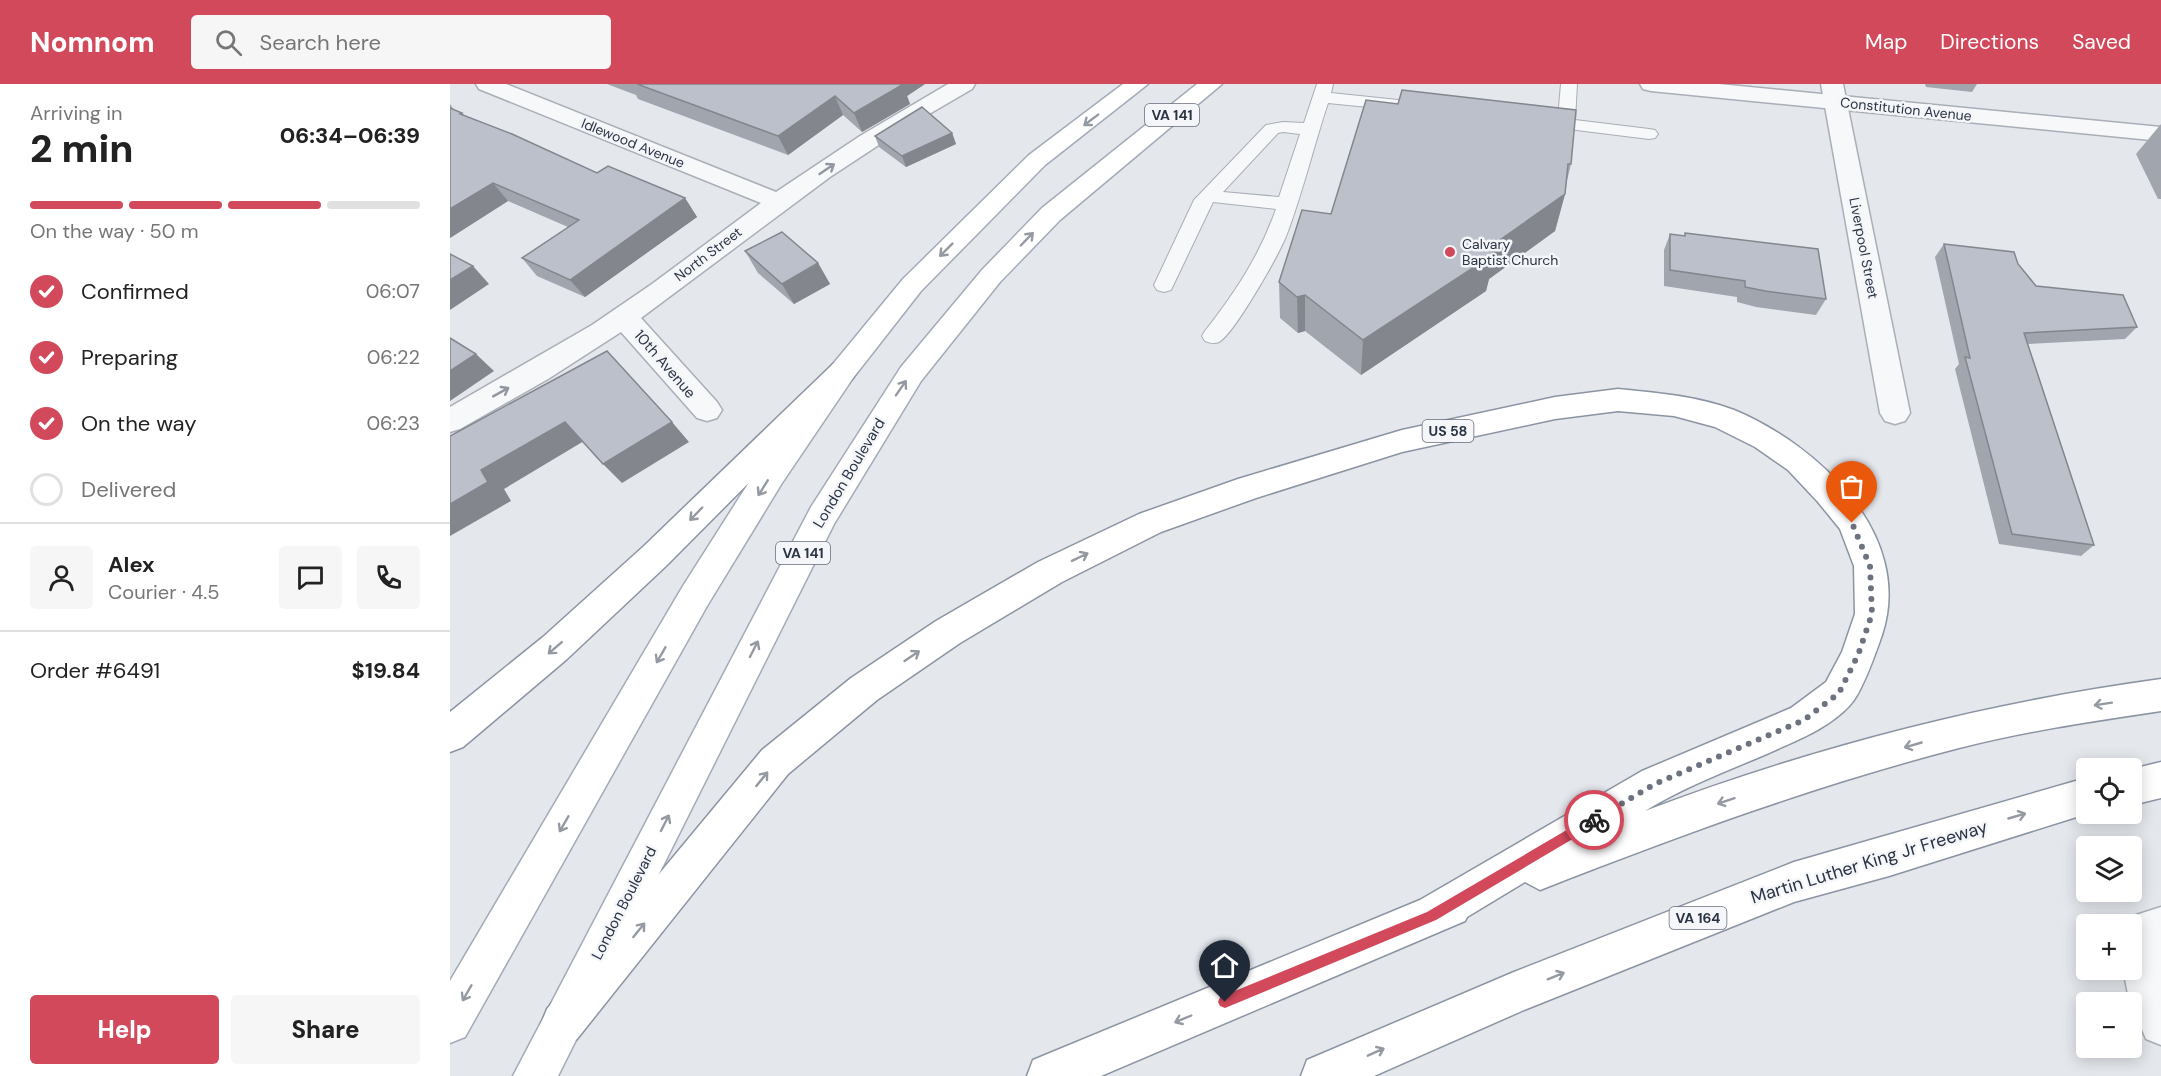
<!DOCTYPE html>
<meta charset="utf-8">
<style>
body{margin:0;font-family:"DM Sans",sans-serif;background:#f6f6f6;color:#222;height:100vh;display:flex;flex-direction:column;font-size:22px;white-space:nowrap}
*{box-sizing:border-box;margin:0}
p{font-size:20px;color:#767676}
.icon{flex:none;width:33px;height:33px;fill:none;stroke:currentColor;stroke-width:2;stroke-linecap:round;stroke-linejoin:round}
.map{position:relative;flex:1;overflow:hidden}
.panel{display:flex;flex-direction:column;background:#fff;width:450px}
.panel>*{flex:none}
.fabs{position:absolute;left:1626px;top:674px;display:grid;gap:12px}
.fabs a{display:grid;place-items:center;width:66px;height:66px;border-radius:6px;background:#fff;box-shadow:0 3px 15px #0003;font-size:30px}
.pin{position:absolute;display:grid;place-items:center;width:51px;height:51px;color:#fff;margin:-62px -26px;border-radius:50% 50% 50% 0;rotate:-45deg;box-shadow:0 0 6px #0007}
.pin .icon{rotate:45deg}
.courier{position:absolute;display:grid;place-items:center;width:60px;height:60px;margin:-30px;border:4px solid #d1495b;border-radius:50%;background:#fff;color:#222;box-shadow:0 2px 8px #0007}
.head em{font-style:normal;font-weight:800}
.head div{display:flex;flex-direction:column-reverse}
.head{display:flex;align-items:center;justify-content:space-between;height:102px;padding:0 30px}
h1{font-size:39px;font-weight:800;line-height:45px}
.bar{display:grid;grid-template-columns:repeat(4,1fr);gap:9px 6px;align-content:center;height:72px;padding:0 30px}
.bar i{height:8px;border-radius:4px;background:#e0e0e0}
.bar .active{background:#d1495b}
.bar p{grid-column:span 4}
.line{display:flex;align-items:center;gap:15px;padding:0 30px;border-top:2px solid #e0e0e0}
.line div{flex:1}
.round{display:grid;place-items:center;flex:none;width:63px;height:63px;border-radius:6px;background:#f6f6f6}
ol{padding:0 30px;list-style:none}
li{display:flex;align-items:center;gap:18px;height:66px}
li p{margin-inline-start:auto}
li .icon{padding:6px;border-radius:50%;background:#d1495b;color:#fff;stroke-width:4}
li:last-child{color:#767676}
li i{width:33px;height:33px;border:3px solid #e0e0e0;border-radius:50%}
.button{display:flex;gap:12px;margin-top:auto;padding:12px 30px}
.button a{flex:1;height:69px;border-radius:6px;background:#d1495b;color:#fff;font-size:24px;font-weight:800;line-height:69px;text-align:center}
.button a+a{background:#f6f6f6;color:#222}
header{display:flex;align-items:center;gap:36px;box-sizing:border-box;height:84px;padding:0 30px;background:#d1495b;color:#fff}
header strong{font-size:28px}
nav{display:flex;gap:33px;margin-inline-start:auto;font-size:21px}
.search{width:420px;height:54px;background:#f6f6f6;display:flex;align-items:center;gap:15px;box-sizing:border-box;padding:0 21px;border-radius:6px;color:#767676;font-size:22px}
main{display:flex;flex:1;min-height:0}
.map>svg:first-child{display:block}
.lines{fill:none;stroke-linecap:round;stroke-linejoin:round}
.service-casing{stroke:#a9aeb7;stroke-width:2}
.minor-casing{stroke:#a9aeb7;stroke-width:3}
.tertiary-casing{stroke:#a9aeb7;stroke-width:3}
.primary-casing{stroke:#a3abb8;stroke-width:3}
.motorway-casing{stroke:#8b94a3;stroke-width:3}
.service{fill:#f7f8fa;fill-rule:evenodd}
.minor{fill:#f7f8fa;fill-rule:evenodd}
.tertiary{fill:#f7f8fa;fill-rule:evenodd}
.primary{fill:#fff;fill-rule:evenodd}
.motorway{fill:#fff;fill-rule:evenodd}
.wall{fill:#a1a5ae}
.shaded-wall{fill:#83868d}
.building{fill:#bbc0ca;stroke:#83868d;stroke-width:1.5}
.oneway{stroke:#959aa2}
.oneway2{stroke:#9196a0}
.route{fill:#d1495b}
.done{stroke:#6c737f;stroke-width:6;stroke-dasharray:0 10.8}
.poi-dot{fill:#d1495b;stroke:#f4f6f9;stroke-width:2}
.labels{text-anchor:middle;stroke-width:5;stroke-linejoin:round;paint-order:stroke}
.far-street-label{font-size:14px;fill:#2b3445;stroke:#f4f6f9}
.shield{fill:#f4f6f9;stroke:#676e7b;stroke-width:1.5}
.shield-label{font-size:14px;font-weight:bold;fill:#2b3445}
.far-poi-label{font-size:14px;fill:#2b3445;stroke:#f4f6f9;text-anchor:start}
.street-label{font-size:15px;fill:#2b3445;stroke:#f4f6f9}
.near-street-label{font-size:18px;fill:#2b3445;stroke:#f4f6f9}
</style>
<header>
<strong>Nomnom</strong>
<div class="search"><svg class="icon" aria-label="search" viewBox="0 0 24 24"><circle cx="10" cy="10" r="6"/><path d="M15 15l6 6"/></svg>Search here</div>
<nav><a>Map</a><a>Directions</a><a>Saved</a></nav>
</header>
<main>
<section class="panel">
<div class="head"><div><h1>2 min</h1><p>Arriving in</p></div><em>06:34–06:39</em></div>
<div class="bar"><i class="active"></i><i class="active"></i><i class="active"></i><i></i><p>On the way · 50 m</p></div>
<ol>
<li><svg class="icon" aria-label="check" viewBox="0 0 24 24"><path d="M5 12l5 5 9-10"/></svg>Confirmed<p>06:07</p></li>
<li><svg class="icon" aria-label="check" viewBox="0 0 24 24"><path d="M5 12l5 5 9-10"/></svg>Preparing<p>06:22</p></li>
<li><svg class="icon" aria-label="check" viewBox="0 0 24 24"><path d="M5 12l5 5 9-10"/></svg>On the way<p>06:23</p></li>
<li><i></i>Delivered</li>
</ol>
<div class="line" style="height:108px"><a class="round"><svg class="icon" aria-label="person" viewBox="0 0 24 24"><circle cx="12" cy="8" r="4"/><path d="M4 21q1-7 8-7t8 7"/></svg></a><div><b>Alex</b><p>Courier · 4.5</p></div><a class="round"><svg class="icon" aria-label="chat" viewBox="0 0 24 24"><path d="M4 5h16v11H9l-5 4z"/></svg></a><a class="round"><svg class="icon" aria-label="phone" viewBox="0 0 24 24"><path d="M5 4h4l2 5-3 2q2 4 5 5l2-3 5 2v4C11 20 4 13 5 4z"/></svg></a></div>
<div class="line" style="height:78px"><div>Order #6491</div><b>$19.84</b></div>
<div class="button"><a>Help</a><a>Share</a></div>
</section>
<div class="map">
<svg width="1711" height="992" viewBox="0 0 1711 992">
<rect width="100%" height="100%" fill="#e4e7ec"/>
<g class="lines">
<!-- service casing -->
<g class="service-casing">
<g id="service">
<path d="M867 0H883L881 9 948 16 954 17 957 21 954 25 948 26 878 19C864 61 853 107 837 150 830 169 784 250 769 258 764 260 760 259 755 257L752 252 755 247C785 209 810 171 826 125L763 118 721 206 714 208 707 206 704 201 744 116 816 41 833 38 854 39ZM833 48 850 50 829 113 773 108 828 49Z"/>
<path d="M1111 0H1127L1125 36 1199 45 1205 46 1208 50 1205 54 1199 55 1086 41 1083 37 1086 33 1108 34Z"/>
</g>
</g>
<!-- minor casing -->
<g class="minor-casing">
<g id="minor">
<path d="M26 0H56L326 108 410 52 498 0H525L522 5 450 47 380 93 191 234 267 318 272 326 267 334 257 337 247 334 171 248 98 295 10 345 0 348V323L142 241 202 200 311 119 29 5Z"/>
<path d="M1371 0H1393L1460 329 1455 337 1445 340 1435 337 1430 329Z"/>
<path d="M1711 823V961L1696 955 1679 915 1673 885H1682V840L1686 831Z"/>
</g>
</g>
<!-- tertiary casing -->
<g class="tertiary-casing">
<path id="tertiary" d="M1190 0H1269L1711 43V57L1201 7 1193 5Z"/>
</g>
<!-- primary casing -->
<g class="primary-casing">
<g id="primary">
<path d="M673 0H698L595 81 471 207 403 294 332 399 257 522 15 953 0 959V897L233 502 310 381 383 280 453 195 579 71Z"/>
<path d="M747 0H772L610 136 550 198 471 297 384 440 108 992H63L361 423 451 283 532 186 592 124Z"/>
</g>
</g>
<!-- motorway casing -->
<g class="motorway-casing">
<g id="motorway">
<path d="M393 277 403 280 407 287 403 294 216 482 117 575 13 663 0 668V628L93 553 194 462 383 280Z"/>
<path d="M1168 305C1207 309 1247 312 1284 326 1368 361 1465 451 1432 551 1426 568 1412 609 1400 621 1378 645 1347 656 1319 669 1277 687 1234 703 1195 727 1361 664 1535 619 1711 595V627C1644 637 1575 647 1509 664 1366 701 1228 752 1090 806L1075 798 1017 833 1015 837 651 992H577L583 976 970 816 1192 687 1341 624 1376 598 1392 568 1405 530 1404 482 1390 445 1368 418 1338 386 1305 363 1265 343 1224 332 1168 327 1105 335 952 368 806 414 711 448 612 498 510 559 427 616 338 690 127 955 112 961 97 955 91 940 97 925 312 666 401 594 486 537 588 478 689 430 788 395 952 346 1105 313Z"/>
<path d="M1711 678V714L1682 721V685Z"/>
<path d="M1636 694V729H1639L1636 730 1439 792 1344 818 1074 926 924 992H851L857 976 1064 888 1344 778Z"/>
</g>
</g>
<!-- service -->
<use href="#service" class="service"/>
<!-- minor -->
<use href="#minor" class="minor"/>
<!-- tertiary -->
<use href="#tertiary" class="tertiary"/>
<!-- primary -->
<use href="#primary" class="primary"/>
<!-- motorway -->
<use href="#motorway" class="motorway"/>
</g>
<!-- wall -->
<g class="wall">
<path d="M157 0H475L457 12 460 20 412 48 393 31 338 71 188 15 186 11Z"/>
<path d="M1475 0H1527L1522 8 1476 3Z"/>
<path d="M916 16 1121 80 1116 101 1115 110 1105 147 1039 195 1036 207 911 291 855 247 848 249 830 234 829 198 881 130Z"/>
<path d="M0 20 4 26 12 29 14 31 147 89 235 114 247 133 135 213 87 192 72 174 118 143 58 117 0 154Z"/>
<path d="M1711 40V115H1708L1686 70Z"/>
<path d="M502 49 506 60 456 83 429 63 425 52Z"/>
<path d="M1235 149 1376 215 1366 231 1306 223 1287 218V213L1214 202V166L1220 150 1234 152Z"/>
<path d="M1494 160 1568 180 1586 202 1687 243 1675 255 1578 260 1644 461 1631 472 1549 460 1505 285 1509 280 1485 173Z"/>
<path d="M295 167 368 179 380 200 344 220 308 189Z"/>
</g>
<!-- shaded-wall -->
<g class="shaded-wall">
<path d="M448 0H475L457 12 460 20 412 48 404 29Z"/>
<path d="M385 12 393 31 338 71 328 52Z"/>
<path d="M502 49 506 60 456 83 452 72Z"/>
<path d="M43 99 58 117 0 154V125Z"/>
<path d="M1115 110 1105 147 1039 195 1036 207 911 291 913 256 1040 163Z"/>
<path d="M235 114 247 133 135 213 120 196Z"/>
<path d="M368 179 380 200 344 220 332 200Z"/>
<path d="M23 182 39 200 0 226V196Z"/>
<path d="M855 211V247L848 249 847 213Z"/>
<path d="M26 270 44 287 0 317V287Z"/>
<path d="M115 338 134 357 54 405 61 417 0 452V420L31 386Z"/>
<path d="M222 338 239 358 172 399 153 380Z"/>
</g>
<!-- building -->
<g class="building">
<path d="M187 0H452V1L404 29 385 12 328 52Z"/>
<path d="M952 6 1126 26 1121 80H1118L1115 110 1040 163 1044 170 913 256 855 211 847 213 829 198 852 126 881 130 916 16 948 20Z"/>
<path d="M472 23 502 49 452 72 425 52Z"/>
<path d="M0 24 12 29 10 30 62 50 147 89 158 82 235 114 120 196 72 174 129 136 43 99 0 125Z"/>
<path d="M332 148 368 179 332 200 295 167Z"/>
<path d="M1235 149 1368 165 1376 215 1315 207 1295 203V197L1220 186V150L1235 152Z"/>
<path d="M1494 160 1564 168 1568 180 1586 202 1673 211 1687 243 1574 249 1644 461 1562 450 1515 273 1520 274Z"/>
<path d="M0 170 23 182 0 196Z"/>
<path d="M0 254 26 270 0 287Z"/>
<path d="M157 267 222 338 153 380 115 338 31 386 38 398 0 420V352Z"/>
</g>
<!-- one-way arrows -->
<defs><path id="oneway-shaft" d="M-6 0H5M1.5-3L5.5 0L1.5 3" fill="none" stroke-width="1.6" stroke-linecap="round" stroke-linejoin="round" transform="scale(1.5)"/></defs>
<g class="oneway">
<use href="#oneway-shaft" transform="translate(641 36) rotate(143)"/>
<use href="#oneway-shaft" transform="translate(577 155) rotate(-46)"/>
<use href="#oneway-shaft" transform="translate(496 166) rotate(135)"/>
<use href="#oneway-shaft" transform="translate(451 304) rotate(-55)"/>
<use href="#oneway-shaft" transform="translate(313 404) rotate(122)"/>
<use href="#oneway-shaft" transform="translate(246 430) rotate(134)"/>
<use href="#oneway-shaft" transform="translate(630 473) rotate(-26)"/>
<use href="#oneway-shaft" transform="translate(105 564) rotate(139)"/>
<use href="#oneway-shaft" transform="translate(304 565) rotate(-63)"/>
<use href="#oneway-shaft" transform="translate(211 571) rotate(120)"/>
<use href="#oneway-shaft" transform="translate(462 572) rotate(-34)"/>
<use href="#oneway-shaft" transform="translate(1653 620) rotate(171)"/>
<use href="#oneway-shaft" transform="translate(1463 661) rotate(164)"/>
<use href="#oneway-shaft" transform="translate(312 695) rotate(-51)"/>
<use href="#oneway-shaft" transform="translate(1276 717) rotate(162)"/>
<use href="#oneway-shaft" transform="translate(1567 732) rotate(-16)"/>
<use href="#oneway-shaft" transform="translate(215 739) rotate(-63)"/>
<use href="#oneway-shaft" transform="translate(114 740) rotate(120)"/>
<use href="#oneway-shaft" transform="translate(189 846) rotate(-51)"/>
<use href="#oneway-shaft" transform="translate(1106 892) rotate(-22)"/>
<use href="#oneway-shaft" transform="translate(17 909) rotate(120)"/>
<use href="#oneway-shaft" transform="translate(733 935) rotate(157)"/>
<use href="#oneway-shaft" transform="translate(926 968) rotate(-24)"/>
</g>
<g class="oneway2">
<use href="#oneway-shaft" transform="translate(377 85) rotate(-34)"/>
<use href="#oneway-shaft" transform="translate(51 308) rotate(-29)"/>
</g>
<!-- route -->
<path class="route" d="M1144 730 1148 732V740L986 836 775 924 770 922 768 918 770 913 977 828Z"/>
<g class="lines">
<!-- done -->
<path class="done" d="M1144 736 1205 700 1354 636 1389 609 1408 571 1422 530 1420 482 1402 439"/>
</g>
<!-- markers -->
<circle class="poi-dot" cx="1000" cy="168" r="6"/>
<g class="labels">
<!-- far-street labels -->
<g class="far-street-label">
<text transform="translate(1456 25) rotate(6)" y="5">Constitution Avenue</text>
<text transform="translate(183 59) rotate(22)" y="5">Idlewood Avenue</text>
<text transform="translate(1414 164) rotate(79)" y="5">Liverpool Street</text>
<text transform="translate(258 170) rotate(-37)" y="5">North Street</text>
</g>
<!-- shield labels -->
<g class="shield">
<rect x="695" y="20" width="54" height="22" rx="4.5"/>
<rect x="972.5" y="336" width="51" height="22" rx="4.5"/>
<rect x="326" y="458" width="54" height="22" rx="4.5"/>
<rect x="1219.5" y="823" width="57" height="22" rx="4.5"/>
</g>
<g class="shield-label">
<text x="722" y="36">VA 141</text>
<text x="998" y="352">US 58</text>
<text x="353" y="474">VA 141</text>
<text x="1248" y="839">VA 164</text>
</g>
<!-- far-poi labels -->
<g class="far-poi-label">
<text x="1012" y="165">Calvary<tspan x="1012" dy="16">Baptist Church</tspan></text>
</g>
<!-- street labels -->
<g class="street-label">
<text transform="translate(215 280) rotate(49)" y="5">10th Avenue</text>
<text transform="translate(399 389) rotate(-59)" y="5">London Boulevard</text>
<text transform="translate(174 819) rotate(-63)" y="5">London Boulevard</text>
</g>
<!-- near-street labels -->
<g class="near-street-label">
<text transform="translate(1419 778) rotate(-17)" y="6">Martin Luther King Jr Freeway</text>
</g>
</g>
</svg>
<div class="fabs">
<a><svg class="icon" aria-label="locate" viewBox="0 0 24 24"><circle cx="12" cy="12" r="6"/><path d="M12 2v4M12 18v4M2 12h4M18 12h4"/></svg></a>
<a><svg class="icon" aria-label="layers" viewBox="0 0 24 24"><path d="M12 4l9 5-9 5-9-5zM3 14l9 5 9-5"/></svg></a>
<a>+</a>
<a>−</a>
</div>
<div class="pin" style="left:1402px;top:439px;background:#ea580c"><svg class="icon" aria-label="bag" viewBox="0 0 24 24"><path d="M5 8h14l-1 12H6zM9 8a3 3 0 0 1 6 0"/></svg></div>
<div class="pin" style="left:775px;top:918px;background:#1f2937"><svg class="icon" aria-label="home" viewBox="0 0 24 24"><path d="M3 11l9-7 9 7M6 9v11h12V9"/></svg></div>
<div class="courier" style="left:1144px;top:736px"><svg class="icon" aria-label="bike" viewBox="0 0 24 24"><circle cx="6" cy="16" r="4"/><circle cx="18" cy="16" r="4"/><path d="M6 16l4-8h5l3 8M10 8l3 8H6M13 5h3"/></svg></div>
</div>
</main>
